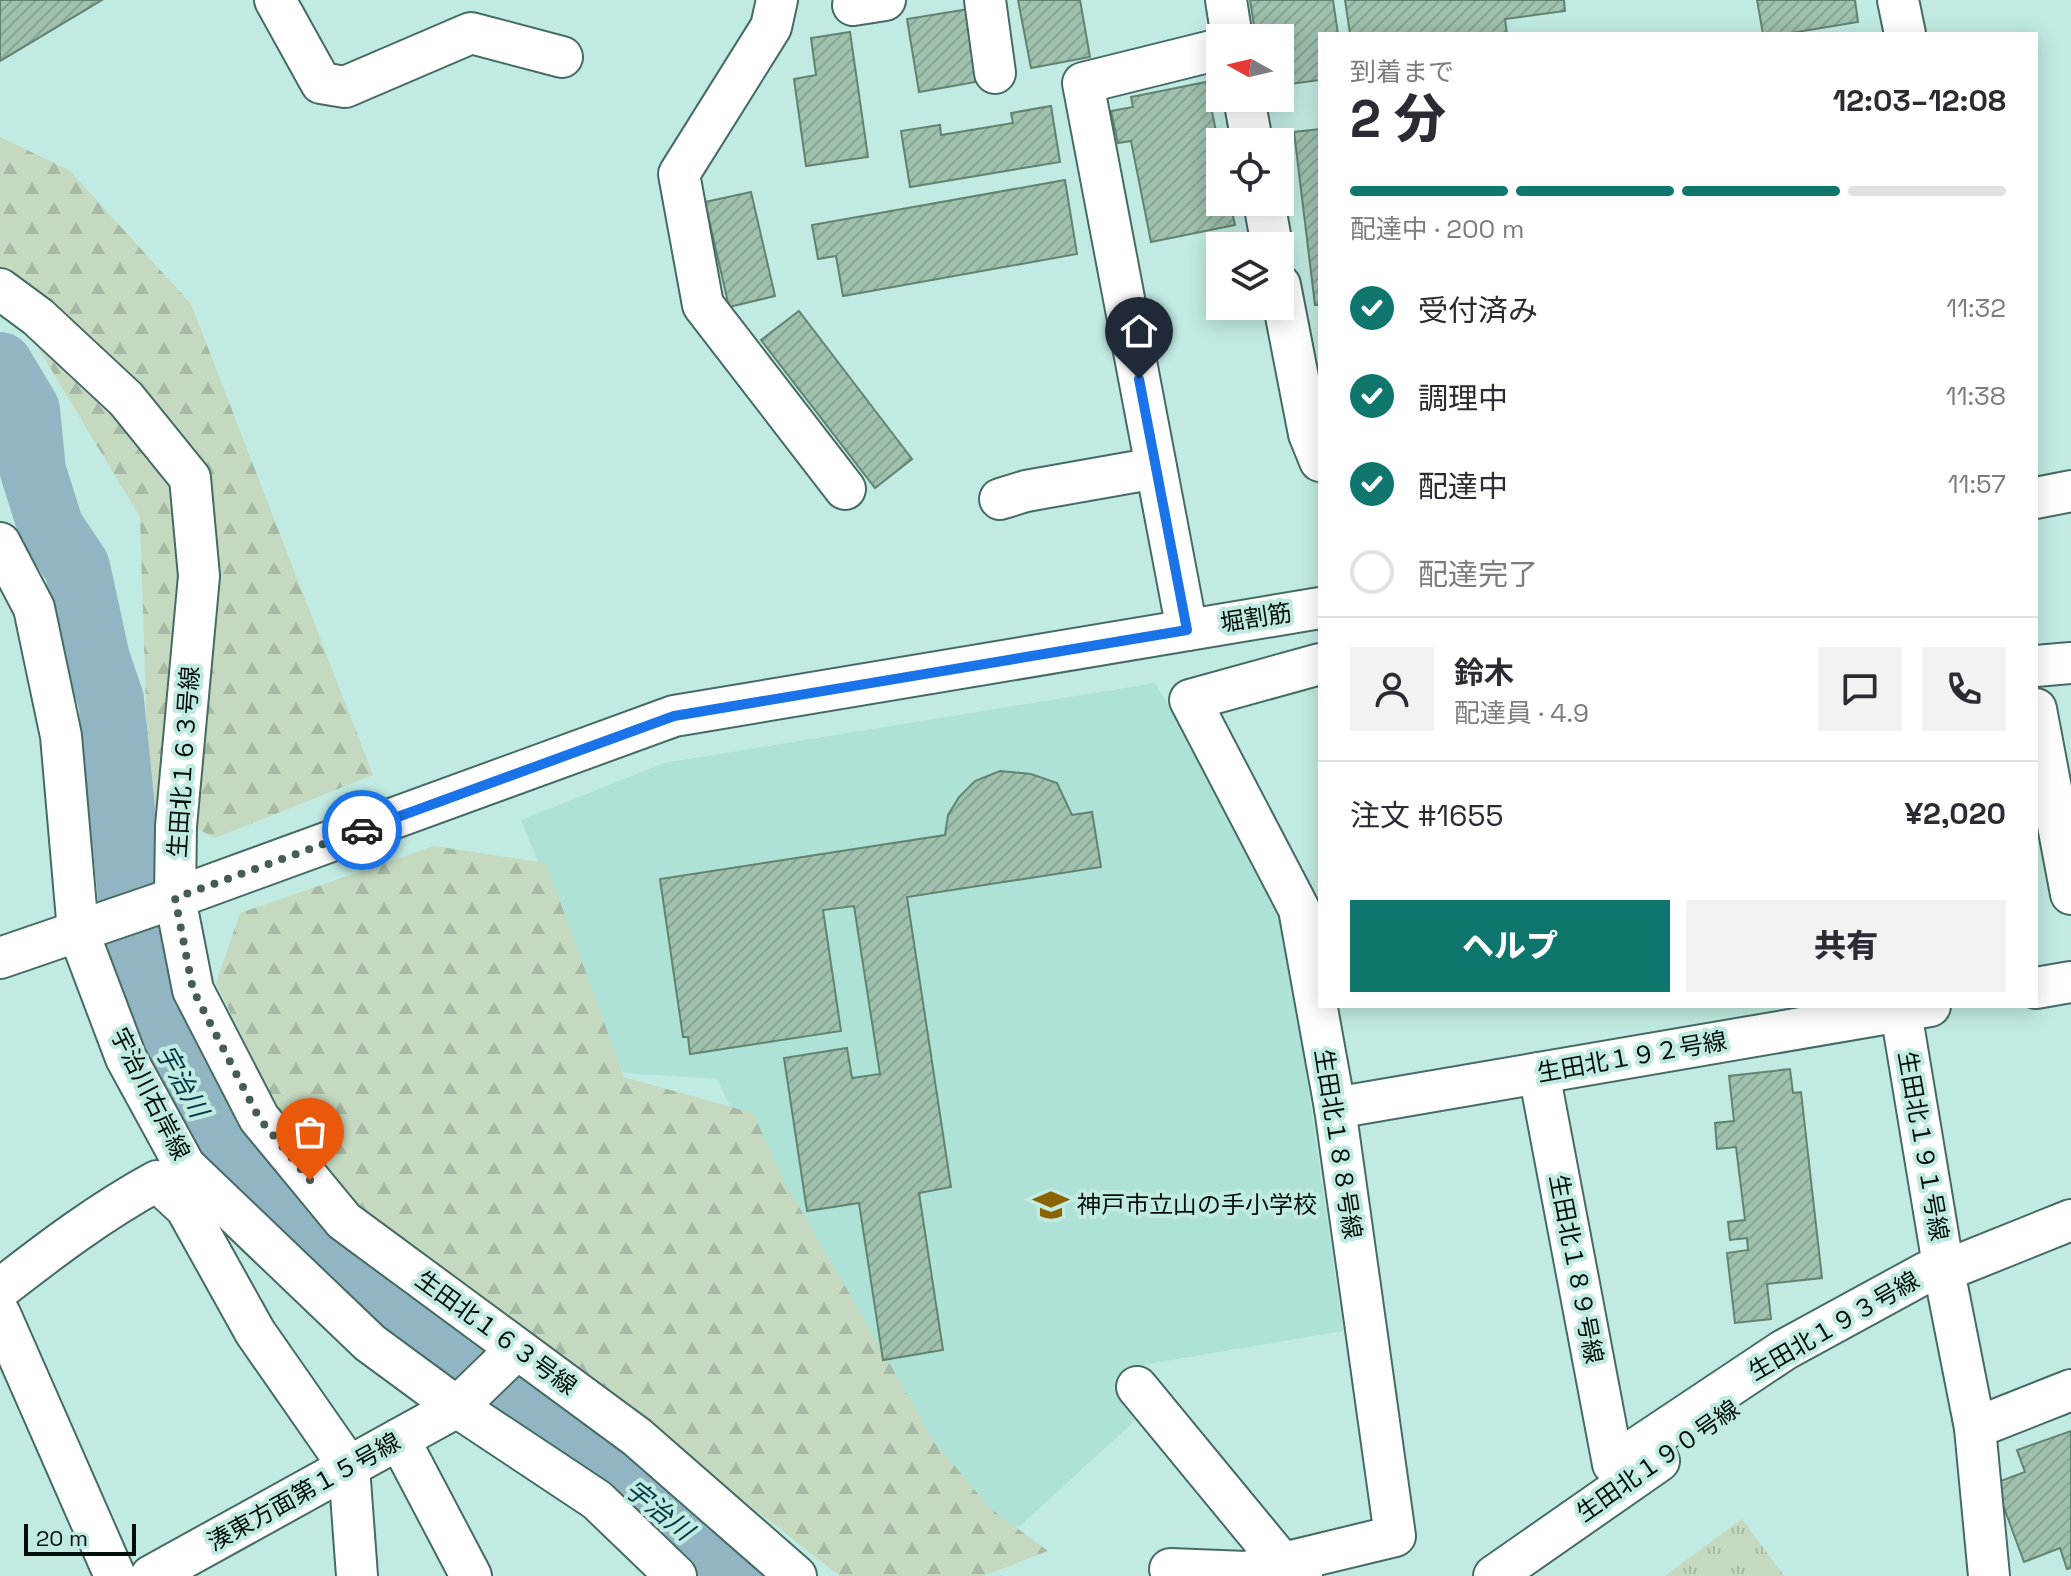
<!DOCTYPE html>
<html lang="ja">
<meta charset="utf-8">
<style>
body{margin:0;font-family:"Space Grotesk","Noto Sans JP",sans-serif;background:#f2f2f3;color:#2b2b33;height:100vh;display:flex;flex-direction:column;font-size:30px;white-space:nowrap}
*{box-sizing:border-box;margin:0}
p{font-size:26px;color:#7c7c81}
.icon{flex:none;width:44px;height:44px;fill:none;stroke:currentColor;stroke-width:2;stroke-linecap:round;stroke-linejoin:round}
.map{position:relative;flex:1;overflow:hidden}
.side{position:absolute;left:1318px;top:32px;width:720px;height:976px;display:flex;flex-direction:column;background:#fff;border-radius:0px;box-shadow:0 4px 20px #0003}
.side>*{flex:none}
.needle{width:52px;rotate:278deg}
.tools{position:absolute;left:1206px;top:24px;display:grid;gap:16px}
.tools a{display:grid;place-items:center;width:88px;height:88px;border-radius:0px;background:#fff;box-shadow:0 4px 20px #0003;font-size:40px}
.scale{position:absolute;left:24px;bottom:20px;width:112px;box-sizing:border-box;padding-left:8px;border:4px solid #020f0c;border-top:0;font-size:22px;line-height:28px;white-space:nowrap;color:#020f0c;-webkit-text-stroke:6px #c1ebe2;paint-order:stroke}
.pin{position:absolute;display:grid;place-items:center;width:68px;height:68px;color:#fff;margin:-82px -34px;border-radius:50% 50% 50% 0;rotate:-45deg;box-shadow:0 0 8px #0007}
.pin .icon{rotate:45deg}
.courier{position:absolute;display:grid;place-items:center;width:80px;height:80px;margin:-40px;border:6px solid #1a73e8;border-radius:50%;background:#fff;color:#222;box-shadow:0 2px 10px #0007}
.summary em{font-style:normal;font-weight:800}
.summary div{display:flex;flex-direction:column-reverse}
.summary{display:flex;align-items:center;justify-content:space-between;height:136px;padding:0 32px}
h1{font-size:52px;font-weight:800;line-height:60px}
.bar{display:grid;grid-template-columns:repeat(4,1fr);gap:12px 8px;align-content:center;height:96px;padding:0 32px}
.bar i{height:10px;border-radius:6px;background:#e1e1e2}
.bar .active{background:#0f766e}
.bar p{grid-column:span 4}
.line{display:flex;align-items:center;gap:20px;padding:0 32px;border-top:2px solid #e1e1e2}
.line div{flex:1}
.round{display:grid;place-items:center;flex:none;width:84px;height:84px;border-radius:0px;background:#f2f2f3}
ol{padding:0 32px;list-style:none}
li{display:flex;align-items:center;gap:24px;height:88px}
li p{margin-inline-start:auto}
li .icon{padding:8px;border-radius:50%;background:#0f766e;color:#fff;stroke-width:4}
li:last-child{color:#7c7c81}
li i{width:44px;height:44px;border:4px solid #e1e1e2;border-radius:50%}
.cta{display:flex;gap:16px;margin-top:auto;padding:16px 32px}
.cta a{flex:1;height:92px;border-radius:0px;background:#0f766e;color:#fff;font-size:32px;font-weight:800;line-height:92px;text-align:center}
.cta a+a{background:#f2f2f3;color:#2b2b33}
.map>svg:first-child{display:block}
.built{fill:#aee2d7}
.forest{fill:url(#forest-firs)}
.park{fill:url(#park-tufts)}
.lines{fill:none;stroke-linecap:round;stroke-linejoin:round}
.river{stroke:#91b5c2;stroke-width:66}
.building{fill:url(#building-hatch);stroke:#638371;stroke-width:2}
.minor-casing{stroke:#456b64;stroke-width:44}
.minor{stroke:#fff;stroke-width:40}
.done{stroke:#455c57;stroke-width:8;stroke-dasharray:0 14.4}
.route{stroke:#1a73e8;stroke-width:10}
.labels{text-anchor:middle;stroke-width:8;stroke-linejoin:round;paint-order:stroke}
.street-label{font-size:24px;fill:#020f0c;stroke:#c1ebe2}
.poi-label{font-size:24px;fill:#020f0c;stroke:#c1ebe2;text-anchor:start}
.water-label{font-size:26px;font-style:italic;fill:#003846;stroke:#c1ebe2}
</style>
<div class="map">
<svg width="2071" height="1576" viewBox="0 0 2071 1576">
<defs>
<pattern id="forest-firs" width="22" height="20" patternUnits="userSpaceOnUse" patternTransform="scale(2)"><rect width="22" height="20" fill="#c4d9c0"/><path d="M5 1l3.5 6h-7zM16 11l3.5 6h-7z" fill="#a7b9a4"/></pattern>
<pattern id="park-tufts" width="24" height="20" patternUnits="userSpaceOnUse" patternTransform="scale(2)"><rect width="24" height="20" fill="#c4d9c0"/><path d="M3 7l-1-3M5 7V3M7 7l1-3M15 17l-1-3M17 17v-4M19 17l1-3" fill="none" stroke="#a7b9a4"/></pattern>
<pattern id="building-hatch" width="6" height="6" patternUnits="userSpaceOnUse" patternTransform="scale(2)"><rect width="6" height="6" fill="#9fc1ae"/><path d="M-1 1l2-2M0 6l6-6M5 7l2-2" fill="none" stroke="#87a594"/></pattern>
</defs>
<rect width="100%" height="100%" fill="#c1ebe2"/>
<!-- built -->
<path class="built" d="M1155 683 1280 890 1343 1331 1136 1366 1116 1384 1138 1418 1020 1526 959 1533 879 1417 717 1079 623 1073 521 820 664 763Z"/>
<!-- forest -->
<g class="forest">
<path d="M0 137 69 170 191 304 373 775 215 838 149 803 140 517 35 343 0 311Z"/>
<path d="M434 846 546 863 624 1077 753 1113 783 1179 936 1444 990 1508 1048 1551 984 1576H840L644 1423 353 1202 286 1128 216 983 240 913Z"/>
</g>
<!-- park -->
<path class="park" d="M1742 1519 1784 1576H1665Z"/>
<g class="lines">
<!-- river -->
<path class="river" d="M0 365 27 410 33 471 51 528 77 567 97 659 111 700 142 1009 195 1110 248 1182 350 1278 475 1381 636 1488 691 1533 737 1576"/>
</g>
<!-- building -->
<g class="building">
<path d="M0 0H102L0 61Z"/>
<path d="M1018 0H1080L1090 57 1031 68Z"/>
<path d="M1250 0H1333L1338 34H1320V80L1283 85 1280 81V38H1256Z"/>
<path d="M1345 0H1564L1565 11 1505 19 1507 34H1350Z"/>
<path d="M1757 0H1855L1858 22 1785 34H1763Z"/>
<path d="M969 9 981 81 919 92 907 19Z"/>
<path d="M850 32 868 157 806 166 794 79 816 75 811 38Z"/>
<path d="M1206 82 1220 151V202H1230L1235 225 1151 242 1131 141 1118 143 1111 111 1133 107 1131 97Z"/>
<path d="M1051 106 1060 162 910 187 901 131 940 125 941 135 1013 123 1011 113Z"/>
<path d="M1320 129V305H1315L1294 132Z"/>
<path d="M1065 180 1077 254 843 296 836 256 818 259 812 225Z"/>
<path d="M751 192 775 296 729 307 705 202Z"/>
<path d="M799 311 912 459 875 488 761 340Z"/>
<path d="M1000 771 1031 774 1057 783 1072 815 1092 812 1101 867 907 897 951 1187 919 1193 943 1350 883 1360 859 1203 807 1211 784 1058 847 1048 852 1078 880 1074 854 906 823 910 841 1031 690 1054 688 1037H683L660 879 945 835 948 815 959 797 975 781Z"/>
<path d="M1790 1069 1793 1093 1801 1092 1822 1278 1767 1284 1771 1319 1735 1323 1727 1253 1748 1250 1747 1238 1730 1240 1728 1222 1745 1220 1736 1147 1717 1149 1715 1123 1734 1121 1729 1076Z"/>
<path d="M2071 1431V1568L2067 1569 2060 1548 2024 1562 1995 1483 2025 1472 2017 1450Z"/>
</g>
<g class="lines">
<!-- minor casing -->
<g class="minor-casing">
<g id="minor">
<path d="M275 0 321 83 345 87 471 33 562 57"/>
<path d="M777 0 771 27 679 174 703 305 845 489"/>
<path d="M985 0 995 73"/>
<path d="M1226 0 1232 38"/>
<path d="M1898 0 1905 34"/>
<path d="M853 5 885 0"/>
<path d="M1244 98 1252 142"/>
<path d="M1264 202 1272 246"/>
<path d="M1280 285 1309 434 1320 461"/>
<path d="M0 289 38 317 126 399 190 478 199 576 176 826 175 898 193 990 259 1118 344 1221 637 1437 796 1576"/>
<path d="M2036 498 2071 491"/>
<path d="M1000 499 1026 491 1156 468"/>
<path d="M0 543 34 608 61 736 78 931 126 1058 185 1166 370 1343 457 1407 597 1500 676 1576"/>
<path d="M1187 630 1083 83 1220 49"/>
<path d="M2036 666 2071 663"/>
<path d="M2036 709 2071 894"/>
<path d="M0 958 175 898 674 716 1320 608"/>
<path d="M2036 988 2071 982"/>
<path d="M1900 1006 1944 1271 1975 1428 1989 1576"/>
<path d="M1539 1073 1613 1464 1784 1350 1927 1272 1944 1271 2071 1220"/>
<path d="M1335 1108 1930 1006"/>
<path d="M0 1289C50 1250 100 1212 157 1181L186 1208 255 1332 349 1467 357 1576"/>
<path d="M0 1314 115 1576"/>
<path d="M1137 1387 1282 1563 1302 1575"/>
<path d="M1975 1428 2071 1390"/>
<path d="M399 1439 471 1576"/>
<path d="M151 1576 457 1407 517 1349"/>
<path d="M1174 1576 1170 1569 1246 1572 1395 1536 1335 1108 1299 909 1190 700 1320 664"/>
<path d="M1494 1576 1659 1461"/>
</g>
</g>
<!-- minor -->
<use href="#minor" class="minor"/>
</g>
<g class="lines">
<!-- done -->
<path class="done" d="M310 1180 259 1118 193 990 175 898 362 830"/>
<!-- route -->
<path class="route" d="M362 830 674 716 1187 630 1139 379"/>
</g>
<!-- icons -->
<defs>
<g id="school-bare" transform="scale(2.76)"><path d="M0-5L7-2L0 1L-7-2ZM-4 1L0 2.5L4 1V4Q0 6-4 4Z" fill="#8a6302" stroke="#c1ebe2" stroke-width="2.5" paint-order="stroke"/></g>
</defs>
<g fill-rule="evenodd">
<use href="#school-bare" x="1051" y="1205"/>
</g>
<g class="labels">
<!-- street labels -->
<g class="street-label">
<text transform="translate(1256 618) rotate(-9)" y="8">堀割筋</text>
<text transform="translate(184 762) rotate(-86)" y="8">生田北１６３号線</text>
<text transform="translate(1632 1057) rotate(-10)" y="8">生田北１９２号線</text>
<text transform="translate(150 1094) rotate(63)" y="8">宇治川右岸線</text>
<text transform="translate(1338 1144) rotate(81)" y="8">生田北１８８号線</text>
<text transform="translate(1923 1146) rotate(80)" y="8">生田北１９１号線</text>
<text transform="translate(1576 1269) rotate(79)" y="8">生田北１８９号線</text>
<text transform="translate(1834 1326) rotate(-30)" y="8">生田北１９３号線</text>
<text transform="translate(496 1333) rotate(36)" y="8">生田北１６３号線</text>
<text transform="translate(1658 1461) rotate(-35)" y="8">生田北１９０号線</text>
<text transform="translate(304 1492) rotate(-29)" y="8">湊東方面第１５号線</text>
</g>
<!-- poi labels -->
<g class="poi-label">
<text x="1077" y="1213">神戸市立山の手小学校</text>
</g>
<!-- water labels -->
<g class="water-label">
<text transform="translate(182 1081) rotate(61)" y="9">宇治川</text>
<text transform="translate(659 1510) rotate(39)" y="9">宇治川</text>
</g>
</g>
</svg>
<div class="tools">
<a><svg class="needle" viewBox="-14 -14 28 28"><path d="M0-13l5 13h-10z" fill="#e53935"/><path d="M0 13l5-13h-10z" fill="#7c7c81"/></svg></a>
<a><svg class="icon" aria-label="locate" viewBox="0 0 24 24"><circle cx="12" cy="12" r="6"/><path d="M12 2v4M12 18v4M2 12h4M18 12h4"/></svg></a>
<a><svg class="icon" aria-label="layers" viewBox="0 0 24 24"><path d="M12 4l9 5-9 5-9-5zM3 14l9 5 9-5"/></svg></a>
</div>
<div class="scale">20 m</div>
<div class="pin" style="left:310px;top:1180px;background:#ea580c"><svg class="icon" aria-label="bag" viewBox="0 0 24 24"><path d="M5 8h14l-1 12H6zM9 8a3 3 0 0 1 6 0"/></svg></div>
<div class="pin" style="left:1139px;top:379px;background:#1f2937"><svg class="icon" aria-label="home" viewBox="0 0 24 24"><path d="M3 11l9-7 9 7M6 9v11h12V9"/></svg></div>
<div class="courier" style="left:362px;top:830px"><svg class="icon" aria-label="car" viewBox="0 0 24 24"><path d="M5 17H2v-5l4-1 3-4h7l3 4 3 1v5h-3M9 17h6M6 11h13"/><circle cx="7" cy="17" r="2"/><circle cx="17" cy="17" r="2"/></svg></div>
<section class="side">
<div class="summary"><div><h1>2 分</h1><p>到着まで</p></div><em>12:03–12:08</em></div>
<div class="bar"><i class="active"></i><i class="active"></i><i class="active"></i><i></i><p>配達中 · 200 m</p></div>
<ol>
<li><svg class="icon" aria-label="check" viewBox="0 0 24 24"><path d="M5 12l5 5 9-10"/></svg>受付済み<p>11:32</p></li>
<li><svg class="icon" aria-label="check" viewBox="0 0 24 24"><path d="M5 12l5 5 9-10"/></svg>調理中<p>11:38</p></li>
<li><svg class="icon" aria-label="check" viewBox="0 0 24 24"><path d="M5 12l5 5 9-10"/></svg>配達中<p>11:57</p></li>
<li><i></i>配達完了</li>
</ol>
<div class="line" style="height:144px"><a class="round"><svg class="icon" aria-label="person" viewBox="0 0 24 24"><circle cx="12" cy="8" r="4"/><path d="M4 21q1-7 8-7t8 7"/></svg></a><div><b>鈴木</b><p>配達員 · 4.9</p></div><a class="round"><svg class="icon" aria-label="chat" viewBox="0 0 24 24"><path d="M4 5h16v11H9l-5 4z"/></svg></a><a class="round"><svg class="icon" aria-label="phone" viewBox="0 0 24 24"><path d="M5 4h4l2 5-3 2q2 4 5 5l2-3 5 2v4C11 20 4 13 5 4z"/></svg></a></div>
<div class="line" style="height:104px"><div>注文 #1655</div><b>¥2,020</b></div>
<div class="cta"><a>ヘルプ</a><a>共有</a></div>
</section>
</div>
